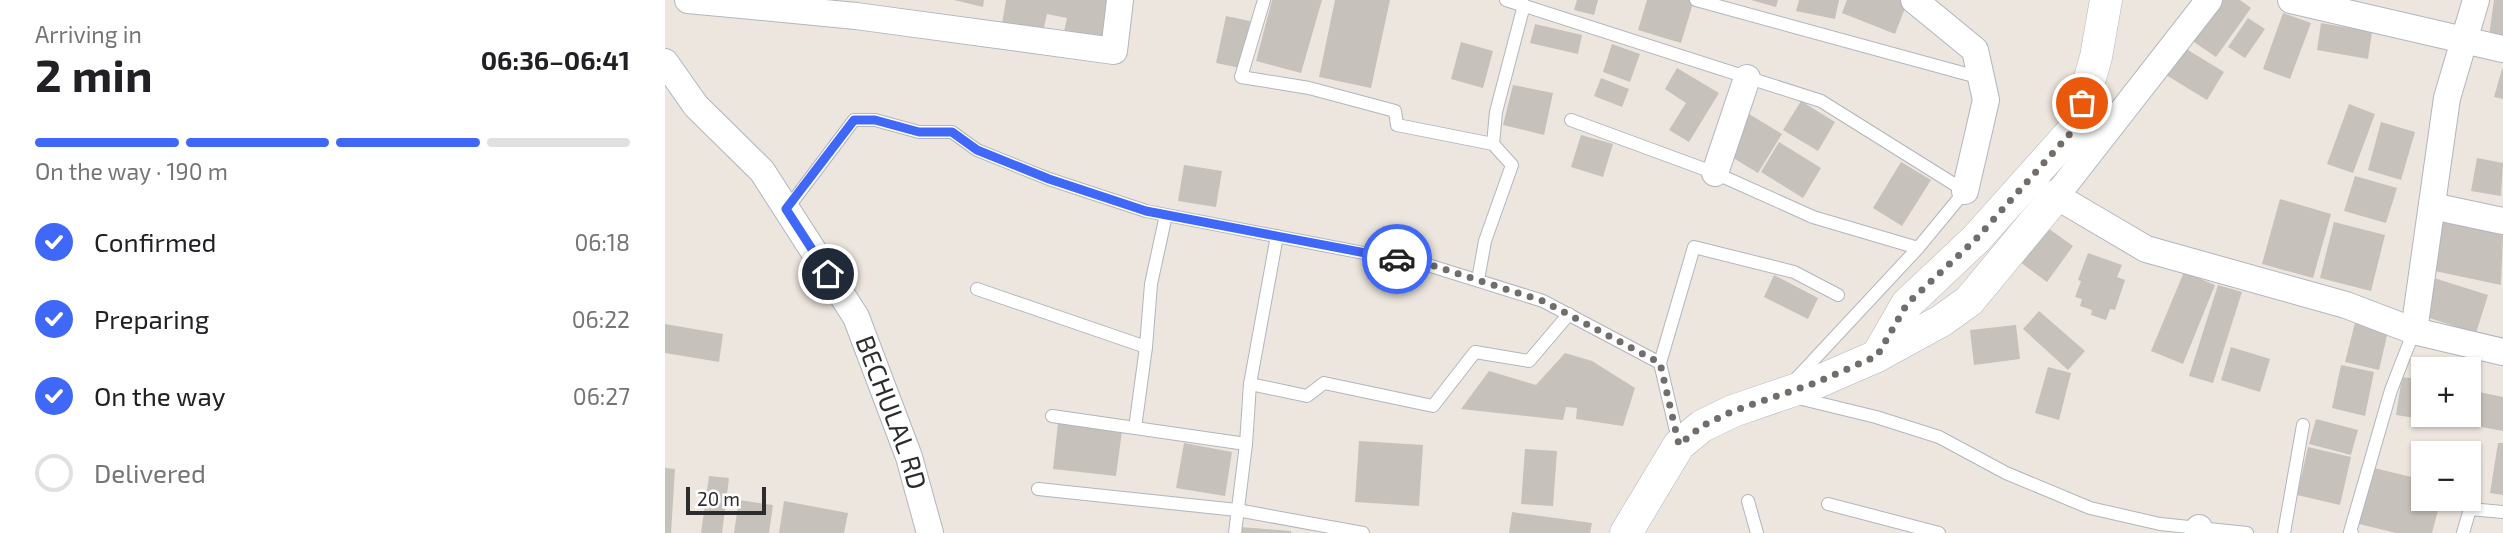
<!DOCTYPE html>
<meta charset="utf-8">
<style>
body{margin:0;font-family:"Exo 2",sans-serif;background:#f2f2f2;color:#202124;height:100vh;display:flex;flex-direction:column;font-size:26px;white-space:nowrap}
*{box-sizing:border-box;margin:0}
p{font-size:23px;color:#757577}
.icon{flex:none;width:38px;height:38px;fill:none;stroke:currentColor;stroke-width:2;stroke-linecap:round;stroke-linejoin:round}
.map{position:relative;flex:1;overflow:hidden}
.drawer{display:flex;flex-direction:column;background:#fff;width:665px}
.drawer>*{flex:none}
.fabs{position:absolute;left:1746px;top:357px;display:grid;gap:14px}
.fabs a{display:grid;place-items:center;width:70px;height:70px;border-radius:0px;background:#fff;box-shadow:0 2px 5px #0004;font-size:35px}
.scale{position:absolute;left:21px;bottom:18px;width:80px;box-sizing:border-box;padding-left:7px;border:4px solid #2c2c2c;border-top:0;font-size:19px;line-height:24px;white-space:nowrap;color:#2c2c2c;-webkit-text-stroke:5px #fff;paint-order:stroke}
.pin{position:absolute;display:grid;place-items:center;width:60px;height:60px;color:#fff;margin:-30px;border:4px solid #fff;border-radius:50%;box-shadow:0 2px 7px #0007}
.courier{position:absolute;display:grid;place-items:center;width:70px;height:70px;margin:-35px;border:5px solid #4068f8;border-radius:50%;background:#fff;color:#222;box-shadow:0 2px 9px #0007}
.headline em{font-style:normal;font-weight:700}
.headline div{display:flex;flex-direction:column-reverse}
.headline{display:flex;align-items:center;justify-content:space-between;height:119px;padding:0 35px}
h1{font-size:46px;font-weight:700;line-height:52px}
.bar{display:grid;grid-template-columns:repeat(4,1fr);gap:10px 7px;align-content:center;height:84px;padding:0 35px}
.bar i{height:9px;border-radius:5px;background:#e0e0e0}
.bar .on{background:#4068f8}
.bar p{grid-column:span 4}
ol{padding:0 35px;list-style:none}
li{display:flex;align-items:center;gap:21px;height:77px}
li p{margin-inline-start:auto}
li .icon{padding:7px;border-radius:50%;background:#4068f8;color:#fff;stroke-width:4}
li:last-child{color:#757577}
li i{width:38px;height:38px;border:4px solid #e0e0e0;border-radius:50%}
main{display:flex;flex:1;min-height:0}
.map>svg:first-child{display:block}
.building{fill:#c6c1ba}
.lines{fill:none;stroke-linecap:round;stroke-linejoin:round}
.service-casing{stroke:#b2b5bf;stroke-width:14}
.minor-casing{stroke:#b2b5bf;stroke-width:28}
.tertiary-casing{stroke:#b2b5bf;stroke-width:33}
.service{stroke:#fff;stroke-width:12}
.minor{stroke:#fff;stroke-width:26}
.tertiary{stroke:#fff;stroke-width:32}
.done{stroke:#706d6a;stroke-width:7;stroke-dasharray:0 12.6}
.route{stroke:#4068f8;stroke-width:9}
.labels{text-anchor:middle;stroke-width:6;stroke-linejoin:round;paint-order:stroke}
.street-label{font-size:26px;fill:#2c2c2c;stroke:#fff}
</style>
<main>
<section class="drawer">
<div class="headline"><div><h1>2 min</h1><p>Arriving in</p></div><em>06:36–06:41</em></div>
<div class="bar"><i class="on"></i><i class="on"></i><i class="on"></i><i></i><p>On the way · 190 m</p></div>
<ol>
<li><svg class="icon" aria-label="check" viewBox="0 0 24 24"><path d="M5 12l5 5 9-10"/></svg>Confirmed<p>06:18</p></li>
<li><svg class="icon" aria-label="check" viewBox="0 0 24 24"><path d="M5 12l5 5 9-10"/></svg>Preparing<p>06:22</p></li>
<li><svg class="icon" aria-label="check" viewBox="0 0 24 24"><path d="M5 12l5 5 9-10"/></svg>On the way<p>06:27</p></li>
<li><i></i>Delivered</li>
</ol>
</section>
<div class="map">
<svg width="1838" height="533" viewBox="0 0 1838 533">
<rect width="100%" height="100%" fill="#ede6de"/>
<!-- building -->
<g class="building">
<path d="M289 0H319L318 7Z"/>
<path d="M341 0H448L440 44 398 36 402 18 382 14 378 32 337 24Z"/>
<path d="M607 0H657L636 73 591 61Z"/>
<path d="M670 0H725L706 88 654 77Z"/>
<path d="M912 0H933L929 15 909 10Z"/>
<path d="M982 0H1029L1016 43 973 30Z"/>
<path d="M1086 0H1113L1111 7Z"/>
<path d="M1134 0H1174L1170 19 1131 11Z"/>
<path d="M1182 0H1235L1242 3 1230 34 1177 13Z"/>
<path d="M1554 0H1575L1586 8 1551 57 1526 40Z"/>
<path d="M1829 0H1838V38L1824 36Z"/>
<path d="M1618 13 1646 23 1625 79 1598 69Z"/>
<path d="M561 16 585 21 575 68 551 63Z"/>
<path d="M1583 18 1600 29 1580 58 1563 47Z"/>
<path d="M1656 23 1707 32 1703 59 1652 50Z"/>
<path d="M870 24 917 35 913 54 865 43Z"/>
<path d="M796 42 828 51 818 88 786 79Z"/>
<path d="M947 44 975 54 965 82 938 72Z"/>
<path d="M1518 47 1559 72 1542 100 1501 75Z"/>
<path d="M1012 68 1054 93 1024 142 1004 130 1021 103 1000 89Z"/>
<path d="M1837 69H1838V99L1829 97Z"/>
<path d="M936 78 964 89 957 107 929 96Z"/>
<path d="M848 85 888 93 879 135 838 125Z"/>
<path d="M1136 101 1170 122 1153 151 1118 130Z"/>
<path d="M1684 104 1710 114 1688 173 1662 164Z"/>
<path d="M1084 114 1117 134 1093 173 1060 153Z"/>
<path d="M1716 122 1750 132 1736 180 1703 170Z"/>
<path d="M916 135 948 144 938 177 906 167Z"/>
<path d="M1114 142 1156 168 1138 198 1096 172Z"/>
<path d="M1812 158 1838 163 1836 196 1806 191Z"/>
<path d="M1236 162 1266 180 1237 226 1208 208Z"/>
<path d="M519 165 557 171 551 207 513 201Z"/>
<path d="M1690 176 1732 188 1721 223 1679 211Z"/>
<path d="M1615 199 1666 214 1648 278 1597 264Z"/>
<path d="M1775 221 1838 234 1836 285 1765 270Z"/>
<path d="M1669 222 1720 235 1706 291 1655 278Z"/>
<path d="M1380 226 1408 246 1382 282 1355 262Z"/>
<path d="M1423 253 1457 265 1452 277 1460 280 1450 310 1445 309 1441 320 1426 315 1427 310 1415 306 1417 299 1410 297 1416 281 1413 280Z"/>
<path d="M1519 272 1550 285 1518 364 1486 351Z"/>
<path d="M1109 275 1153 298 1143 319 1099 297Z"/>
<path d="M1769 278 1823 295 1811 333 1758 316Z"/>
<path d="M1553 285 1577 292 1548 383 1524 376Z"/>
<path d="M1374 311 1420 351 1403 370 1358 329Z"/>
<path d="M1691 319 1724 327 1714 370 1680 362Z"/>
<path d="M0 324 58 334 54 362 0 353Z"/>
<path d="M1351 325 1355 359 1309 365 1305 330Z"/>
<path d="M1566 347 1605 359 1595 392 1556 380Z"/>
<path d="M900 353 927 361 970 388 958 426 911 419 912 408 901 407 898 420 796 409 824 371 871 385Z"/>
<path d="M1676 365 1709 372 1700 416 1667 408Z"/>
<path d="M1383 367 1406 373 1394 420 1370 413Z"/>
<path d="M1737 377 1759 380V415H1784L1782 423 1731 415Z"/>
<path d="M1804 390 1838 397V431L1795 423 1796 415H1804Z"/>
<path d="M1651 419 1693 430 1686 455 1644 444Z"/>
<path d="M393 423 457 431 451 476 388 469Z"/>
<path d="M694 441 758 445 754 506 690 502Z"/>
<path d="M519 443 567 452 560 496 511 488Z"/>
<path d="M1833 443H1838V495L1825 493Z"/>
<path d="M1643 447 1686 457 1675 505 1632 495Z"/>
<path d="M860 449 892 451 888 506 856 504Z"/>
<path d="M0 468 10 469 6 533H0Z"/>
<path d="M1709 468 1759 480V499H1776L1767 533H1731L1694 524Z"/>
<path d="M44 476 64 478 57 533H36Z"/>
<path d="M74 500 108 505 104 533H69Z"/>
<path d="M119 501 183 513 179 533H114Z"/>
<path d="M847 512 927 523 925 533H844Z"/>
<path d="M575 527 626 531V533H575Z"/>
</g>
<g class="lines">
<!-- service casing -->
<g class="service-casing">
<g id="service">
<path d="M599 0 576 77 644 88 730 111 732 125 828 144 847 165 820 241 813 280"/>
<path d="M841 0 1156 101 1300 191 1253 248 1129 381"/>
<path d="M1031 0 1316 78"/>
<path d="M906 120 1050 173 1148 217 1253 248"/>
<path d="M828 144 831 112 859 5"/>
<path d="M122 209 189 120H210L254 132H287L312 150 384 179 481 211 766 266 878 301 995 363"/>
<path d="M312 289 481 347"/>
<path d="M585 384 642 396 659 383 768 406 810 352 864 361 904 314"/>
<path d="M1133 398 1211 417 1274 437 1341 473 1425 508 1495 524 1582 533"/>
<path d="M387 416 581 444"/>
<path d="M470 428 481 347 486 284 501 215"/>
<path d="M1014 444 995 363 1029 247 1129 272 1173 295"/>
<path d="M373 489 572 510 698 533"/>
<path d="M1083 501 1092 533"/>
<path d="M1163 504 1274 533"/>
<path d="M570 533 581 444 585 384 612 236"/>
<path d="M1619 533 1638 425"/>
<path d="M1687 533 1685 532 1726 390 1749 331"/>
<path d="M1798 533 1805 509 1838 512"/>
</g>
</g>
<!-- minor casing -->
<g class="minor-casing">
<g id="minor">
<path d="M23 0 191 16 449 51 455 0"/>
<path d="M1249 0 1310 50 1321 100 1300 191"/>
<path d="M1544 0 1391 196 1481 249 1681 305 1749 331 1838 352"/>
<path d="M1626 0 1838 49"/>
<path id="s1" d="M0 62 31 106 97 171 191 317 244 457 265 533"/>
<path d="M1050 173 1082 78"/>
<path d="M1767 206 1838 221"/>
<path d="M1749 331 1782 98 1811 0"/>
<path d="M1533 533 1534 528"/>
</g>
</g>
<!-- tertiary casing -->
<g class="tertiary-casing">
<g id="tertiary">
<path d="M1212 356 1242 304 1311 239 1411 127 1431 57 1441 0"/>
<path d="M961 533 1014 445 1037 426 1068 411 1150 383 1212 356 1276 321 1304 301 1391 196"/>
</g>
</g>
<!-- service -->
<use href="#service" class="service"/>
<!-- minor -->
<use href="#minor" class="minor"/>
<!-- tertiary -->
<use href="#tertiary" class="tertiary"/>
</g>
<g class="lines">
<!-- done -->
<path class="done" d="M732 259 766 265 878 301 995 363 1014 445 1037 426 1068 411 1150 383 1212 356 1242 304 1311 239 1411 127 1417 103"/>
<!-- route -->
<path class="route" d="M163 274 121 209 189 120H210L254 132H287L312 150 384 179 481 211 732 259"/>
</g>
<g class="labels">
<!-- street labels -->
<g class="street-label">
<text dy="9" stroke="none"><textPath href="#s1" startOffset="422">BECHULAL RD</textPath></text>
</g>
</g>
</svg>
<div class="fabs">
<a>+</a>
<a>−</a>
</div>
<div class="scale">20 m</div>
<div class="pin" style="left:1417px;top:103px;background:#ea580c"><svg class="icon" aria-label="bag" viewBox="0 0 24 24"><path d="M5 8h14l-1 12H6zM9 8a3 3 0 0 1 6 0"/></svg></div>
<div class="pin" style="left:163px;top:274px;background:#1f2937"><svg class="icon" aria-label="home" viewBox="0 0 24 24"><path d="M3 11l9-7 9 7M6 9v11h12V9"/></svg></div>
<div class="courier" style="left:732px;top:259px"><svg class="icon" aria-label="car" viewBox="0 0 24 24"><path d="M5 17H2v-5l4-1 3-4h7l3 4 3 1v5h-3M9 17h6M6 11h13"/><circle cx="7" cy="17" r="2"/><circle cx="17" cy="17" r="2"/></svg></div>
</div>
</main>
